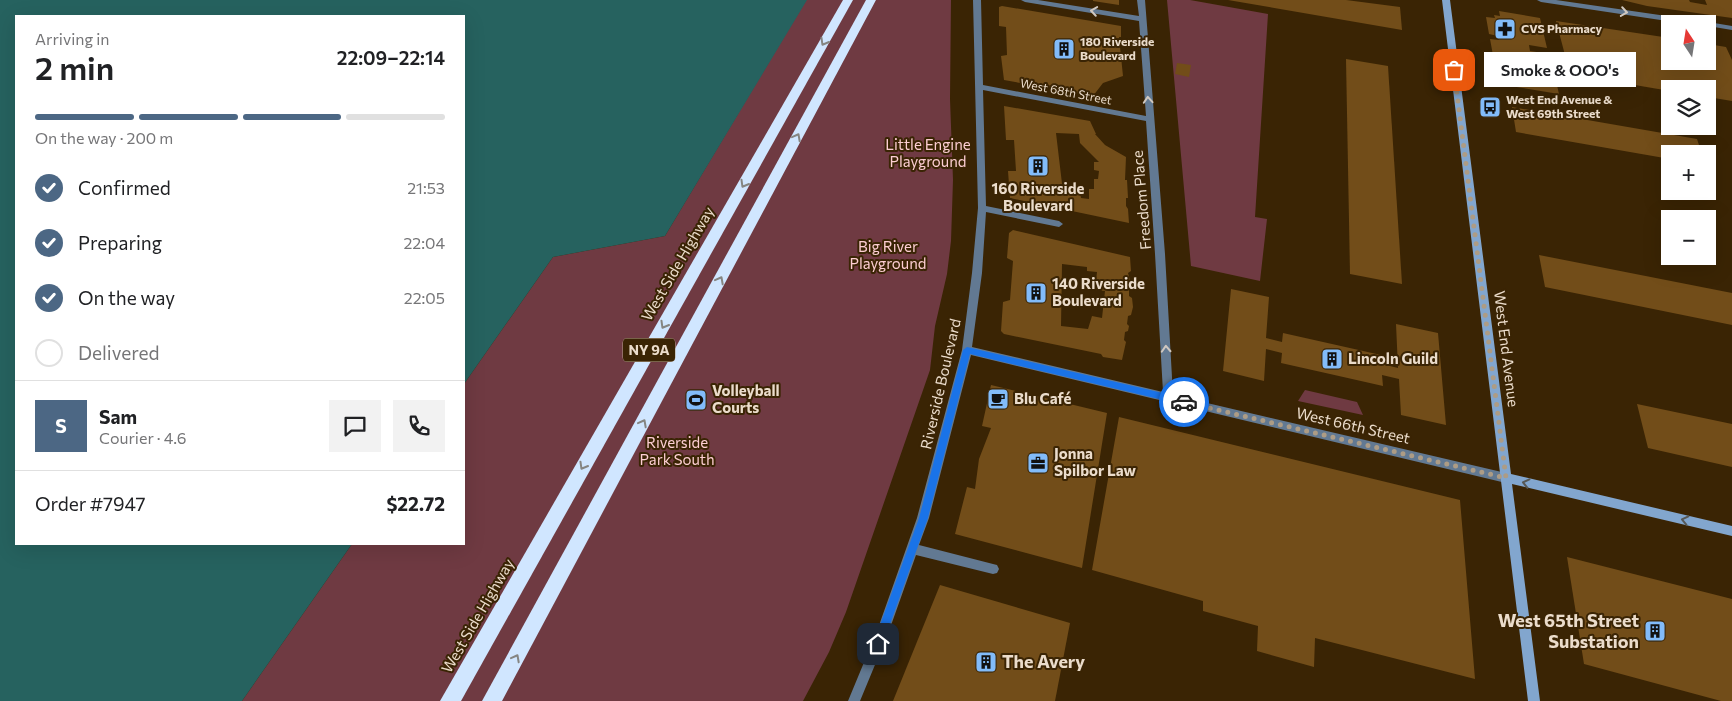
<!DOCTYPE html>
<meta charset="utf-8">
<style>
body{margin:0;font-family:Commissioner,sans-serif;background:#f2f2f2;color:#202124;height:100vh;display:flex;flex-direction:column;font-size:19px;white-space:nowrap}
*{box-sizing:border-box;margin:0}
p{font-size:16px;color:#757577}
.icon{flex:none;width:28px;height:28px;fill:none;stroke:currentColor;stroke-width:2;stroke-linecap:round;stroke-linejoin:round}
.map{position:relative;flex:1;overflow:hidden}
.sheet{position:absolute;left:15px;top:15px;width:450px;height:530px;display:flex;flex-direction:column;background:#fff;border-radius:0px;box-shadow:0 5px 20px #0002}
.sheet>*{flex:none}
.needle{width:32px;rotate:348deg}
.buttons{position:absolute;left:1661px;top:15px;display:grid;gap:10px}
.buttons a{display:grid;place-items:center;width:55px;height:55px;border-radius:0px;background:#fff;box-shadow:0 5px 20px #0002;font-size:25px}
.pin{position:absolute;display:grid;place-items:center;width:42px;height:42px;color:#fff;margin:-21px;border-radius:10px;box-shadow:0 2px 8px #0006}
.courier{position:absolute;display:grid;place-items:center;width:50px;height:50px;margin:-25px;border:4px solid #1a73e8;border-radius:50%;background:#fff;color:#222;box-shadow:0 1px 6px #0007}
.bubble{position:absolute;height:35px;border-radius:0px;background:#fff;box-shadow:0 5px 20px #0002;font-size:16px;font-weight:600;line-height:35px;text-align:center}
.overview em{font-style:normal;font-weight:600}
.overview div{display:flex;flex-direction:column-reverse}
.overview{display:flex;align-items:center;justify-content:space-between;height:85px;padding:0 20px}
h1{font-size:32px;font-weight:600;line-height:38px}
.bar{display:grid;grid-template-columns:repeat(4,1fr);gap:8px 5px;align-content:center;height:60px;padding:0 20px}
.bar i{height:6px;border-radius:4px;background:#e0e0e0}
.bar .on{background:#4c6784}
.bar p{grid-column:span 4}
.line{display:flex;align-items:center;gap:12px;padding:0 20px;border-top:1px solid #e0e0e0}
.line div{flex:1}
.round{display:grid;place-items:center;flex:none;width:52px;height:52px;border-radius:0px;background:#f2f2f2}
ol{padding:0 20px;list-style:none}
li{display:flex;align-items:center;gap:15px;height:55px}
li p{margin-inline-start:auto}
li .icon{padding:5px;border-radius:50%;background:#4c6784;color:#fff;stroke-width:4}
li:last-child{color:#757577}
li i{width:28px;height:28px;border:2px solid #e0e0e0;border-radius:50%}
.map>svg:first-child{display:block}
.green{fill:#6f3a42}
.water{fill:#26625f}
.building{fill:#724d19;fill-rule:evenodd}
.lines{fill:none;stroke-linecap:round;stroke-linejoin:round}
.street{fill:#627992;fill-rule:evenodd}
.secondary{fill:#82a6ce;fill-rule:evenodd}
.highway{fill:#d0e6ff;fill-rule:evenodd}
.oneway{stroke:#d0c8c0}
.oneway2{stroke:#858582}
.oneway3{stroke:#575855}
.route{fill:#1a73e8}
.done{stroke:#ad9c85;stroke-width:5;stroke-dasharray:0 9}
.labels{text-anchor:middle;stroke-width:4;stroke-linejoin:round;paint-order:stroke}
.far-poi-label{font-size:12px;font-weight:bold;fill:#ebdccb;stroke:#3a2404;text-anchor:start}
.far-street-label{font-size:12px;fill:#ebdccb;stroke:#3a2404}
.shield{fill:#3a2404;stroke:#b6a58f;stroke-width:1}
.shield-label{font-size:14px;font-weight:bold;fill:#ebdccb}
.park-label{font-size:15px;fill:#fdced3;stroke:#3a2404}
.poi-label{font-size:15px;font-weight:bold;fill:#ebdccb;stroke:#3a2404;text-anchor:start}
.street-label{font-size:15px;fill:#ebdccb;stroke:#3a2404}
.near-poi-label{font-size:18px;font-weight:bold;fill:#ebdccb;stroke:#3a2404;text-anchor:end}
</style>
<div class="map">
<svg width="1732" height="701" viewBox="0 0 1732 701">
<rect width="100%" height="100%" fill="#3a2404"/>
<!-- green -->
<g class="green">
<path d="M806 0H951L950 99 953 180 951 241 947 274 935 326 930 370 846 612 829 652 803 701H242L352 544H464V384L553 257 665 236Z"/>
<path d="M1167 0H1190L1268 14 1255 217 1267 219 1260 281 1191 266Z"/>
<path d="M1305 390 1357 402 1363 415 1298 401Z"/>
</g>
<!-- water -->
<path class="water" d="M0 0H807L665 236 553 257 464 384V16H16V544H352L242 701H0Z"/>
<!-- building -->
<g class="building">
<path d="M1093 0H1119V5L1093 1Z"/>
<path d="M1228 0H1346L1400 7 1402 30Z"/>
<path d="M1622 0H1689L1690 2 1707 5 1705 0H1732V18L1647 6Z"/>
<path d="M1002 6 1121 26V37H1119L1123 76 1103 83 1093 96 1004 80 1001 56 1007 55 1006 27 999 26V7Z"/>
<path d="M1499 11 1540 18 1547 48 1529 45 1530 51 1543 53 1549 80 1556 81 1559 94 1504 85 1503 78 1497 77 1490 39 1499 40 1498 36 1489 34 1486 17 1495 18 1494 15 1500 16Z"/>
<path d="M1556 21 1670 38V61H1708V44L1726 47 1732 60V101L1708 97V89H1670V91L1570 74Z"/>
<path d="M1346 59 1388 66 1402 284 1350 274Z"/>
<path d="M1177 63 1191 65 1189 77 1175 74Z"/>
<path d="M1004 106 1090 121 1096 134H1095L1105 145 1126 157 1125 180H1127L1128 198H1126V206L1128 209 1129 223 1010 198 1008 171H1016L1014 140H1006ZM1056 133 1079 134 1080 143 1099 162H1094V170L1099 171 1098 179H1094V189H1089V199L1081 198 1080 192H1063Z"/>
<path d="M1512 107 1697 139 1702 154H1670V159L1516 132Z"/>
<path d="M1013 230 1130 257 1131 271 1128 273 1132 287 1129 288V296L1132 298 1133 307 1131 315 1128 316 1127 324 1129 326 1128 331 1125 332 1124 340 1126 342 1122 360 1103 357 1101 354 1004 334 1001 331 1003 302 1010 300 1013 261 1007 258 1009 233ZM1062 264 1087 267V271L1097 272 1095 290 1105 291 1102 318 1092 316 1088 329 1061 326Z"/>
<path d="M1539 255 1732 293V325L1545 287Z"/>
<path d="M1231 289 1269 297 1266 338 1282 342 1283 333 1381 355 1382 364 1398 368 1396 324 1438 333 1446 425 1401 415 1399 379 1382 375 1383 386 1330 374 1281 363 1282 353 1266 349 1264 381 1223 371Z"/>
<path d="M991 385 1107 413 1082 568 955 534 967 487 975 489 979 459 991 428 982 426Z"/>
<path d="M1637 404 1732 424V467L1648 448Z"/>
<path d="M1119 417 1460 500 1475 679 1315 638 1314 667 1257 651 1258 626 1203 611V601L1092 570Z"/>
<path d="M1567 557 1732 599V701H1721L1584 664Z"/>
<path d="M940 585 1070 623 1055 701H893Z"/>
</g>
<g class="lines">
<!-- street -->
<g class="street">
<path d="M973 0H981L983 85 1146 116 1139 21 1025 2 1021 0H1038L1139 16 1137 0H1145L1165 254 1173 395 1506 473 1510 475 1512 478 1510 481 1506 483 971 355 929 518 919 545 993 564 997 565 999 569 997 573 993 574 916 555 889 631 860 701H848L877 631 917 518 962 350 972 273 978 208ZM983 90 1146 121 1155 254 1163 392 972 347 982 273 986 212 1059 227 1063 224 1059 221 986 206Z"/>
<path d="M1537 0H1556L1708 22 1732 26V30L1708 26V24H1687L1541 2Z"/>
</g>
<!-- secondary -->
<path class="secondary" d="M1442 0H1450L1511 474 1732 526V536L1512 484 1540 701H1528Z"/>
<!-- highway -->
<g class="highway">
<path d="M843 0H853L461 701H440Z"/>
<path d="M866 0H876L502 701H482Z"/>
</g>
</g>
<!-- one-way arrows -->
<defs><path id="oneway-chevron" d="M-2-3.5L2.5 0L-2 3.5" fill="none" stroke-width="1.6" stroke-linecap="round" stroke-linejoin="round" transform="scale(1.25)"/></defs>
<g class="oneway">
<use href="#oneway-chevron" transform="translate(1094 11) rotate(-171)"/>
<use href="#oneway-chevron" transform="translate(1624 12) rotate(9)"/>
<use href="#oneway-chevron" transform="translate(1148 100) rotate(-94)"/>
<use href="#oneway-chevron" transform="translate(1166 349) rotate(-93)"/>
</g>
<g class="oneway2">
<use href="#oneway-chevron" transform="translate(824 42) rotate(120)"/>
<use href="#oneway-chevron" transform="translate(797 137) rotate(-62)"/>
<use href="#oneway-chevron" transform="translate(744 184) rotate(120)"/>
<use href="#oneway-chevron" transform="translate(720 280) rotate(-62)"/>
<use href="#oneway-chevron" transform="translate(664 325) rotate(120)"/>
<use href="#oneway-chevron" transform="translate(643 423) rotate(-62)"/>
<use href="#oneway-chevron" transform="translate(583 466) rotate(120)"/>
<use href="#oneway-chevron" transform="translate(516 658) rotate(-62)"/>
</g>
<g class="oneway3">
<use href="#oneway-chevron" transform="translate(1526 483) rotate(-167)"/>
<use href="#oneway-chevron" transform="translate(1685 520) rotate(-167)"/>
</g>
<!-- route -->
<path class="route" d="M967 347 1184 398 1188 402 1184 405 970 354 928 518 883 644 878 649 873 644 919 518 963 350Z"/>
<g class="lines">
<!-- done -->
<path class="done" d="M1184 402 1506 478 1454 70"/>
</g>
<!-- icons -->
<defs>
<g id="pharmacy-square" transform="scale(1.125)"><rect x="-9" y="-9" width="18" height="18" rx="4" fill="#82bcfa" stroke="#3a2404"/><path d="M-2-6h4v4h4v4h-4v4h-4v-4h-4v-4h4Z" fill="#111"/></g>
<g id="building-square" transform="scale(1.125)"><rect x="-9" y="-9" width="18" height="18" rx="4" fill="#82bcfa" stroke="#3a2404"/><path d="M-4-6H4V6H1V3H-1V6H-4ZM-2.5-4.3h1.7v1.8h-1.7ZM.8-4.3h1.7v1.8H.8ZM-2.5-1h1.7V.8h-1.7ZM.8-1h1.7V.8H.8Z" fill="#111"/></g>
<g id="bus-square" transform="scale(1.125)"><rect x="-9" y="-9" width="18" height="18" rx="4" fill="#82bcfa" stroke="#3a2404"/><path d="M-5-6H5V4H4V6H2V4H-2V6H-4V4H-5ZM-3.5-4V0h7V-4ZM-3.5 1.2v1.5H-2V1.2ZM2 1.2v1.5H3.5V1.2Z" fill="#111"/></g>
<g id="cafe-square" transform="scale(1.125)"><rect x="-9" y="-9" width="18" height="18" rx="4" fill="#82bcfa" stroke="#3a2404"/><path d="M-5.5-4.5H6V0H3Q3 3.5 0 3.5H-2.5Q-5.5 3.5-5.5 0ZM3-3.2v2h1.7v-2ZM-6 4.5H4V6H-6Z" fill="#111"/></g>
<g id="stadium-square" transform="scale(1.125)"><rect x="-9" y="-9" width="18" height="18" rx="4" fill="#82bcfa" stroke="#3a2404"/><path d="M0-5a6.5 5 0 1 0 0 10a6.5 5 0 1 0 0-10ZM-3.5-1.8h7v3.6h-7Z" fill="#111"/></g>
<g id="office-square" transform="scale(1.125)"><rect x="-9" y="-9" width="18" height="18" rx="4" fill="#82bcfa" stroke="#3a2404"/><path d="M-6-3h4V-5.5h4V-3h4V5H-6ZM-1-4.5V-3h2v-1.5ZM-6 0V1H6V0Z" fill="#111"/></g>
</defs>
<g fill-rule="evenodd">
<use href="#pharmacy-square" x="1505" y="29"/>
<use href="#building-square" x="1064" y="49"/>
<use href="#bus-square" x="1490" y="107"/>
<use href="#building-square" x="1038" y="166"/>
<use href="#building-square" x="1036" y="293"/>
<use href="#building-square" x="1332" y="359"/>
<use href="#cafe-square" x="998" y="399"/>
<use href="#stadium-square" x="696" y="400"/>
<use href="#office-square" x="1038" y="463"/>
<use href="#building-square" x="1655" y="631"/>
<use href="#building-square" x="986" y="662"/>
</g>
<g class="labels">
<!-- far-poi labels -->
<g class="far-poi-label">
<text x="1521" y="33">CVS Pharmacy</text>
<text x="1080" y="46">180 Riverside<tspan x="1080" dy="14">Boulevard</tspan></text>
<text x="1506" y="104">West End Avenue &amp;<tspan x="1506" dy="14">West 69th Street</tspan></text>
</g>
<!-- far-street labels -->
<g class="far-street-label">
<text transform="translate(1066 92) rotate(11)" y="4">West 68th Street</text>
</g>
<!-- shield labels -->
<rect class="shield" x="623" y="338.5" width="52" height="23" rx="4"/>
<g class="shield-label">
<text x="649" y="355">NY 9A</text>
</g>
<!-- park labels -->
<g class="park-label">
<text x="928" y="150">Little Engine<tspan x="928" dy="17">Playground</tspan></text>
<text x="888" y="252">Big River<tspan x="888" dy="17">Playground</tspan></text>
<text x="677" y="448">Riverside<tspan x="677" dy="17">Park South</tspan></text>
</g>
<!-- poi labels -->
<g class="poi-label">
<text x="1038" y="194" text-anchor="middle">160 Riverside<tspan x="1038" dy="17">Boulevard</tspan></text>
<text x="1052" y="289">140 Riverside<tspan x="1052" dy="17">Boulevard</tspan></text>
<text x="1348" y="364">Lincoln Guild</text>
<text x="712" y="396">Volleyball<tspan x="712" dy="17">Courts</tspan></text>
<text x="1014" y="404">Blu Café</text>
<text x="1054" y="459">Jonna<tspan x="1054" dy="17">Spilbor Law</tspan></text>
</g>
<!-- street labels -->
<g class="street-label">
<text transform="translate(1142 200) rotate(-95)" y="5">Freedom Place</text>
<text transform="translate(678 264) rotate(-60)" y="5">West Side Highway</text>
<text transform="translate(1506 349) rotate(83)" y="5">West End Avenue</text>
<text transform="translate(941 384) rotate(-77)" y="5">Riverside Boulevard</text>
<text transform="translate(1353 426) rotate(13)" y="5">West 66th Street</text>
<text transform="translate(478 616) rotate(-60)" y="5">West Side Highway</text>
</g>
<!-- near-poi labels -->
<g class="near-poi-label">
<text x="1639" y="627">West 65th Street<tspan x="1639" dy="21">Substation</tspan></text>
<text x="1002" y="668" text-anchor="start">The Avery</text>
</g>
</g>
</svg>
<div class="buttons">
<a><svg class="needle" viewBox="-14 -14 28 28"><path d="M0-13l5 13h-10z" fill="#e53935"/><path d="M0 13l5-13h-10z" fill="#757577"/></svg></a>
<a><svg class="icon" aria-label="layers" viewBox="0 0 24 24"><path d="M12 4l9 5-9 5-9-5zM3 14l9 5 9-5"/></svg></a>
<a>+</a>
<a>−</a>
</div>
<div class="pin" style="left:1454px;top:70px;background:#ea580c"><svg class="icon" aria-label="bag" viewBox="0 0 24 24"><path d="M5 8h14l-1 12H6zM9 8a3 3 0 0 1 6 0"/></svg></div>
<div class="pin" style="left:878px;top:644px;background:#1f2937"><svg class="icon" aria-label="home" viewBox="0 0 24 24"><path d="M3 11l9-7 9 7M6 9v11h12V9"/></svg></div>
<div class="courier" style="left:1184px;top:402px"><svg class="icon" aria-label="car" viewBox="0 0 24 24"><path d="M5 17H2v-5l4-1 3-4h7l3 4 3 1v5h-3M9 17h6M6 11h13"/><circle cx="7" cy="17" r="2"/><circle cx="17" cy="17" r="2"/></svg></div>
<div class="bubble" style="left:1484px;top:52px;width:152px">Smoke &amp; OOO's</div>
<section class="sheet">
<div class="overview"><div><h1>2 min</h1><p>Arriving in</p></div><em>22:09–22:14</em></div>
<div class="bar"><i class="on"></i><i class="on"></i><i class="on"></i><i></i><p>On the way · 200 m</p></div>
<ol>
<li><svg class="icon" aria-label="check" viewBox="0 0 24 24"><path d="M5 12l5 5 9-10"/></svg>Confirmed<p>21:53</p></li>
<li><svg class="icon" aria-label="check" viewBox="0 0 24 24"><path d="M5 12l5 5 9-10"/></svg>Preparing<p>22:04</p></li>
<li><svg class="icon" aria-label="check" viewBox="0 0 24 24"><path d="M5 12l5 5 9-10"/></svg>On the way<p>22:05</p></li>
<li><i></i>Delivered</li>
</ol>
<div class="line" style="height:90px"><b class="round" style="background:#4c6784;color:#fff">S</b><div><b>Sam</b><p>Courier · 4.6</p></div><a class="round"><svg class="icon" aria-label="chat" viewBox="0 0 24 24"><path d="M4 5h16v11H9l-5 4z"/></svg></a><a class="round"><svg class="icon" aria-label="phone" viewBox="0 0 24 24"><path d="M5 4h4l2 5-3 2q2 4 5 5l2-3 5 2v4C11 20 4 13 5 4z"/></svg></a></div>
<div class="line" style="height:65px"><div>Order #7947</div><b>$22.72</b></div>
</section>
</div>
